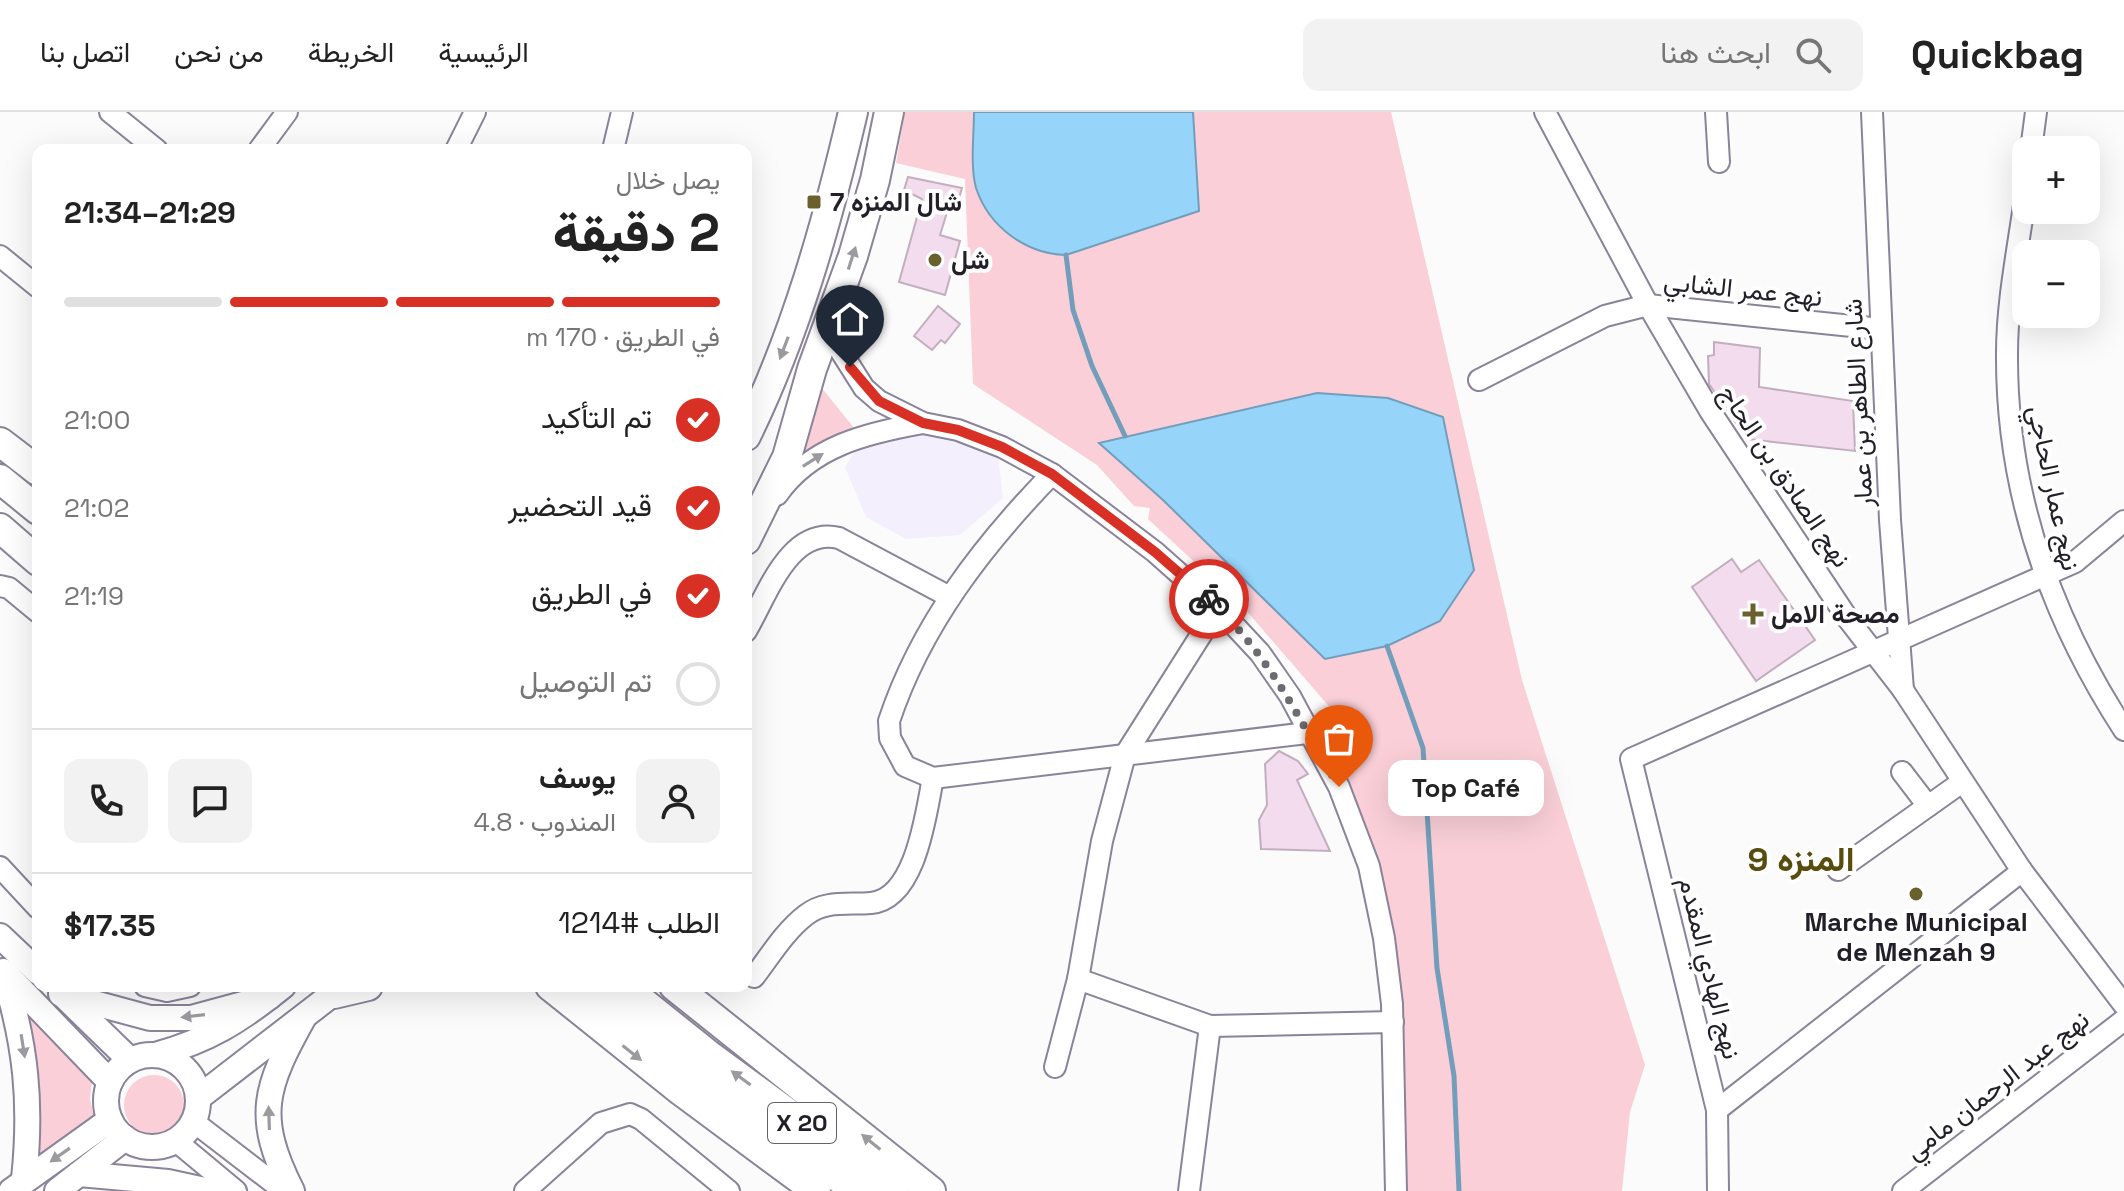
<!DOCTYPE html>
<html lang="ar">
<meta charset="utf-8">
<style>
body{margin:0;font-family:"Space Grotesk",Vazirmatn,sans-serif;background:#f2f2f2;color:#222;direction:rtl;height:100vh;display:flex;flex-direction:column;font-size:30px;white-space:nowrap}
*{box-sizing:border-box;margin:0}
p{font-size:26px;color:#767676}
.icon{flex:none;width:44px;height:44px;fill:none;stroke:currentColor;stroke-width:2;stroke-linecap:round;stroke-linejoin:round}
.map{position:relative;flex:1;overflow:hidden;direction:ltr}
.sheet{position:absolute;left:32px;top:32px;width:720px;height:848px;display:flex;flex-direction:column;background:#fff;border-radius:16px;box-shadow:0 8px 32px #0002;direction:rtl}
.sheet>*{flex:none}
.controls{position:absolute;left:2012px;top:24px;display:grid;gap:16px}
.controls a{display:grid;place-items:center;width:88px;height:88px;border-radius:16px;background:#fff;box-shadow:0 8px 32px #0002;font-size:40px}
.pin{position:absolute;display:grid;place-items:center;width:68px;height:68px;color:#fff;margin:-82px -34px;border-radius:50% 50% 50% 0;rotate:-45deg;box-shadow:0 0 8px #0007}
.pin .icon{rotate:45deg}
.courier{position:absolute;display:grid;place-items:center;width:80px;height:80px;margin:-40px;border:6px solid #d93025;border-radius:50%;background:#fff;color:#222;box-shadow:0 2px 10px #0007}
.bubble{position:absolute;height:56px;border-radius:16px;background:#fff;box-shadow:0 8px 32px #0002;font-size:26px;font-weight:800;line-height:56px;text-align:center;direction:rtl}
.headline em{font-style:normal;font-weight:800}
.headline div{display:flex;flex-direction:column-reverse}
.headline{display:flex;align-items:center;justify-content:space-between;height:136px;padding:0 32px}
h1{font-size:52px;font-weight:800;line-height:60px}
.bar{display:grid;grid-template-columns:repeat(4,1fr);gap:12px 8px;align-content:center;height:96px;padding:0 32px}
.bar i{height:10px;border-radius:6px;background:#e0e0e0}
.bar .on{background:#d93025}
.bar p{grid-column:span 4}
.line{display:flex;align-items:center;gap:20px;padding:0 32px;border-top:2px solid #e0e0e0}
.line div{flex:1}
.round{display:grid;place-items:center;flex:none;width:84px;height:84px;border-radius:16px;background:#f2f2f2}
ol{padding:0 32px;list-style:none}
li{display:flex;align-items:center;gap:24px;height:88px}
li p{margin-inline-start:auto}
li .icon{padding:8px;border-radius:50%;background:#d93025;color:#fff;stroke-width:4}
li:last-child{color:#767676}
li i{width:44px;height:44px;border:4px solid #e0e0e0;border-radius:50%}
header{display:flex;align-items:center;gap:48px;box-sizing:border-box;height:112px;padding:0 40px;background:#fff;border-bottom:2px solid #e0e0e0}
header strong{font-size:38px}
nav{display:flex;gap:44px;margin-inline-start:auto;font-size:28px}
.search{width:560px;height:72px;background:#f2f2f2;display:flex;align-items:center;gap:20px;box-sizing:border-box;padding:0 28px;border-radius:16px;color:#767676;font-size:30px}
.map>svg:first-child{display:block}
.built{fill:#f3effc}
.green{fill:#facfd8}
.water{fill:#96d4fa;stroke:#739ebb;stroke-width:2}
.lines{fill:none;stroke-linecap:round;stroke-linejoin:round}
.stream{stroke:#739ebb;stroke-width:5}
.building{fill:#f2dcee;stroke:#c3aebf;stroke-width:2}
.minor-casing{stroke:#8a8399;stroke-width:24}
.major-casing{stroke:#8a8399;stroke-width:28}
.highway-casing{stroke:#8a8399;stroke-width:32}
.minor{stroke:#fff;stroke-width:20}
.major{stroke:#fff;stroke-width:24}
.highway{stroke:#fff;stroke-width:28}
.oneway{fill:#9c9a9e}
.done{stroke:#6e6c72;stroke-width:8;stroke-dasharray:0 14.4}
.route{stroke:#d93025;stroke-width:10}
.poi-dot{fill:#69602d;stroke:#fff;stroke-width:3}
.labels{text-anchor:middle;stroke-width:8;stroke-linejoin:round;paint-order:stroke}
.shield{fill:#fff;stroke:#646268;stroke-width:2}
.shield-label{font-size:24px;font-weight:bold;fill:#221f28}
.poi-label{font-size:26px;font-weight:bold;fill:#221f28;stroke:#fff;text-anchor:start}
.street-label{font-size:26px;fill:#221f28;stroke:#fff}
.district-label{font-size:34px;font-weight:bold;fill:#584d0e;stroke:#fff}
</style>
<header>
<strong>Quickbag</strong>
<div class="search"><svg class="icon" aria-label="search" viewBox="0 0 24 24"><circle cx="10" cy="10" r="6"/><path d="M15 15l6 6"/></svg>ابحث هنا</div>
<nav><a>الرئيسية</a><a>الخريطة</a><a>من نحن</a><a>اتصل بنا</a></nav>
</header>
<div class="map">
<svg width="2124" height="1079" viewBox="0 0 2124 1079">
<rect width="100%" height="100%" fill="#fbfbfb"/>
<!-- built -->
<path class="built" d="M905 321 950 322 998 344 1003 386 960 423 906 427 866 405 845 355 862 329Z"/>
<!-- green -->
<g class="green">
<path d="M905 0H974L976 74 1198 99 1193 0H1391L1522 568 1645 953 1630 1000 1622 1079H1404L1393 833 1323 627 1339 606 1244 496 1148 407 1150 396 1134 394 1097 353 973 272 965 67 896 51Z"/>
<path d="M821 275 854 316 795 350Z"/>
<path d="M26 903 92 969 90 987 94 1004 40 1045Z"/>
<circle cx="154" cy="993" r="30"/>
</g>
<!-- water -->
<g class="water">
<path d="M974 0H1193L1199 99 1066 143C1026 142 989 115 976 76 970 54 974 23 974 0Z"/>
<path d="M1317 281 1388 286 1443 305 1474 458 1440 509 1387 534 1325 547 1163 388 1099 331Z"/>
</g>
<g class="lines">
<!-- stream -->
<g class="stream">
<path d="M1066 143 1073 198 1092 254 1125 324"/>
<path d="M1387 534 1423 636 1437 856 1454 964 1459 1079"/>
</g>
</g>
<!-- building -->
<g class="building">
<path d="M908 65 962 76 956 96 949 94 940 123 960 129 945 183 899 170 922 87 904 78Z"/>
<path d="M938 194 960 212 945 231 941 228 932 238 914 224Z"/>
<path d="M1714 230 1760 236 1759 275 1853 289 1855 339 1747 327 1709 272 1708 244 1714 243Z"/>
<path d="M1732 447 1741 460 1759 448 1815 528 1756 569 1692 475Z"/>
<path d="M1279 639 1298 649 1308 662 1297 668 1330 739 1261 737 1259 708 1267 693 1265 652Z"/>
</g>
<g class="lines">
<!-- minor casing -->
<g class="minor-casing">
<g id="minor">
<path d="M110 0 157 38"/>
<path d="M1545 0 1648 193 1710 299 1848 507 1903 578 2022 759 2124 893"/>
<path d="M1716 0 1719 50"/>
<path d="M1872 0 1890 408 1903 578"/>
<path d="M259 38 287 0"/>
<path d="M456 38 475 0"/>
<path d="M613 38 622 0"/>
<path d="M2031 38 2036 0"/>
<path d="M2026 79C2019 132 2007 188 2007 241 2006 379 2050 504 2124 618"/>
<path d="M0 144 38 175"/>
<path d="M828 219 864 276 879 289 923 311 958 318 1002 335 1052 362 1155 440 1218 496 1260 541 1290 584 1339 675 1369 754 1384 826 1392 892 1396 1079"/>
<path d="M1479 268 1605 204 1648 193 1881 217"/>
<path d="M1052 362C982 434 921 513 889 609L890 626 905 654 933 666 1307 621"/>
<path d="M777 383C811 334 867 321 923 311"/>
<path d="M0 474 9 476 38 500"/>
<path d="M746 519C767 484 789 414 839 426L948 484"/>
<path d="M1902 660 1928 694"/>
<path d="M0 755 38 796"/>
<path d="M1838 758 1962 670"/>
<path d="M754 865C770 844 785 819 806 803 825 788 848 793 871 791 916 787 926 701 933 666"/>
<path d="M1078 867 1210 914 1393 910"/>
<path d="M145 874 167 879 190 874"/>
<path d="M1055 955 1078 867 1102 729 1125 643 1218 496"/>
<path d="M1717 998 2022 759"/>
<path d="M194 1010 284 1079"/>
<path d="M176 1029 236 1079"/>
<path d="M525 1079 601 1011 630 1002 641 1007 729 1079"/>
<path d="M1189 1079 1210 914"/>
<path d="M1718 1079 1717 998 1631 647 2075 450 2124 409"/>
<path d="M1903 1079 2124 908"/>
</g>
</g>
<!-- major casing -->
<g class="major-casing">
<g id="major">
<path d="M0 824 38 860"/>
<path d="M3 859C26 932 32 991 24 1067"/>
<path d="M7 863 110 970"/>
<path d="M61 882 150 906H191L269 885"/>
<path d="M63 883 130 948"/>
<circle cx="152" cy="989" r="46"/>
<path d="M155 943C208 929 241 908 283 874"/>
<path d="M198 986 343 874"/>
<path d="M79 1062 168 1070 209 1079"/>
<path d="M11 1079 110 1008"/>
<path d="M57 1079 125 1026"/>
<path d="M292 1079C254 1004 265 975 304 905"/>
</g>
</g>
<!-- highway casing -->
<g class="highway-casing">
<g id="highway">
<path d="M746 324C796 222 827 111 853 0"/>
<path d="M0 330 38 359"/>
<path d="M0 367 38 398"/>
<path d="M0 416 38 449"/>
<path d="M746 428 787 345 812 257 853 144 875 68 889 0"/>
<path d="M550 874 681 979 816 1079"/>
<path d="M583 874 695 964 857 1079"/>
<path d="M623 874 709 943 894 1079"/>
<path d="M674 874 931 1079"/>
<path d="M334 882 368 874"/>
</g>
</g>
<!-- minor -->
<use href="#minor" class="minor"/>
<!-- major -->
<use href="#major" class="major"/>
<!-- highway -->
<use href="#highway" class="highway"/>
</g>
<!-- one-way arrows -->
<defs><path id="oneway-solid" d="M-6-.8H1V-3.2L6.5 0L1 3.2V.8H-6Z" transform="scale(2)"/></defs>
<g class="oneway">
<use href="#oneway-solid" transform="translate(852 146) rotate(-72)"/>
<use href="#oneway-solid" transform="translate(784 236) rotate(111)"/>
<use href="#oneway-solid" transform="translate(813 348) rotate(-32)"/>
<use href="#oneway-solid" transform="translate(193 904) rotate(173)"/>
<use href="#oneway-solid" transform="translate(23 934) rotate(81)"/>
<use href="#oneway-solid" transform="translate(632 941) rotate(38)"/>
<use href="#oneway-solid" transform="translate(741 966) rotate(-144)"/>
<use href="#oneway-solid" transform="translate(269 1006) rotate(-92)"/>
<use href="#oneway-solid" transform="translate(871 1030) rotate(-141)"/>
<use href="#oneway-solid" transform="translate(60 1043) rotate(145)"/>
</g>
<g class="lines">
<!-- done -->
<path class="done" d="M1209 487C1271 545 1297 604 1339 675"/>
<!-- route -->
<path class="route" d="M850 255 879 289 923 311 958 318 1002 335 1052 362 1155 440 1209 487"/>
</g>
<!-- markers -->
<g class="poi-dot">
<rect x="806" y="82" width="16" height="16" rx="4"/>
<circle cx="935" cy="148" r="8"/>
<path d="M1749 490h8v8h8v8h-8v8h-8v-8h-8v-8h8z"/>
<circle cx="1916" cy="782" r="8"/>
</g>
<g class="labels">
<!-- shield labels -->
<rect class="shield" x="768" y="991" width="68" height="40" rx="6"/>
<g class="shield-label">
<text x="802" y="1019">X 20</text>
</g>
<!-- poi labels -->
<g class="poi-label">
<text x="830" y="99">شال المنزه 7</text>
<text x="951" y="157">شل</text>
<text x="1771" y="511">مصحة الامل</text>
<text x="1916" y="819" text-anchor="middle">Marche Municipal<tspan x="1916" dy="30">de Menzah 9</tspan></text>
</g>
<!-- street labels -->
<g class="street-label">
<text transform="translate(1743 177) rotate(6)" y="9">نهج عمر الشابي</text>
<text transform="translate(1858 291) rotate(-93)" y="9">شارع الطاهر بن عمار</text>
<text transform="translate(1785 364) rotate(56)" y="9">نهج الصادق بن الحاج</text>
<text transform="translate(2054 376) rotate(78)" y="9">نهج عمار الحاجي</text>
<text transform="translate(1710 856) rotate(76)" y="9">نهج الهادي المقدم</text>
<text transform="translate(1997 973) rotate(-38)" y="9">نهج عبد الرحمان مامي</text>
</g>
<!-- district labels -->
<g class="district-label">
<text x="1801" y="759">المنزه 9</text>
</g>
</g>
</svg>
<div class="controls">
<a>+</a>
<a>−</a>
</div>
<div class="pin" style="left:1339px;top:675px;background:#ea580c"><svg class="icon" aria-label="bag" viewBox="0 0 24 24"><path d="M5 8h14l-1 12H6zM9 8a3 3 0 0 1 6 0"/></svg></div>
<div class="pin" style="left:850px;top:255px;background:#1f2937"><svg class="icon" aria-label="home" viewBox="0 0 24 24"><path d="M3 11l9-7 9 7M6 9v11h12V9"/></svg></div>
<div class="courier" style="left:1209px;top:487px"><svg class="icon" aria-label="bike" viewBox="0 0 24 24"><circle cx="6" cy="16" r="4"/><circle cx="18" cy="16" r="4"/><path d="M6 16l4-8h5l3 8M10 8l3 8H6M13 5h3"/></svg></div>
<div class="bubble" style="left:1388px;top:648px;width:156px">Top Café</div>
<section class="sheet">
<div class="headline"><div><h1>2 دقيقة</h1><p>يصل خلال</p></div><em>21:29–21:34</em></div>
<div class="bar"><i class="on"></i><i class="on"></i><i class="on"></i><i></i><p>في الطريق · 170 m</p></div>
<ol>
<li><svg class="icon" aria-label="check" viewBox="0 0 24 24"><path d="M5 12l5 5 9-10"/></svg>تم التأكيد<p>21:00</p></li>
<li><svg class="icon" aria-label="check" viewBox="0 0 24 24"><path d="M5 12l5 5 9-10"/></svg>قيد التحضير<p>21:02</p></li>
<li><svg class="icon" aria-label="check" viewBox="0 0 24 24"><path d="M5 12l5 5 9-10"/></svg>في الطريق<p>21:19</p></li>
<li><i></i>تم التوصيل</li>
</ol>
<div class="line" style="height:144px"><a class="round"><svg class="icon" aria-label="person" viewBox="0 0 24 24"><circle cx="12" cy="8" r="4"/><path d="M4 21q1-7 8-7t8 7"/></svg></a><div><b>يوسف</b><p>المندوب · 4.8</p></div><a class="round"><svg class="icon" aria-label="chat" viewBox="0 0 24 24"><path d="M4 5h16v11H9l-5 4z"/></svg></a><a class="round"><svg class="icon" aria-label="phone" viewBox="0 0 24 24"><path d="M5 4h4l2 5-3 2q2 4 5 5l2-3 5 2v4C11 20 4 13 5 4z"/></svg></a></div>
<div class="line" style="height:104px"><div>الطلب #1214</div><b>$17.35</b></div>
</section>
</div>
